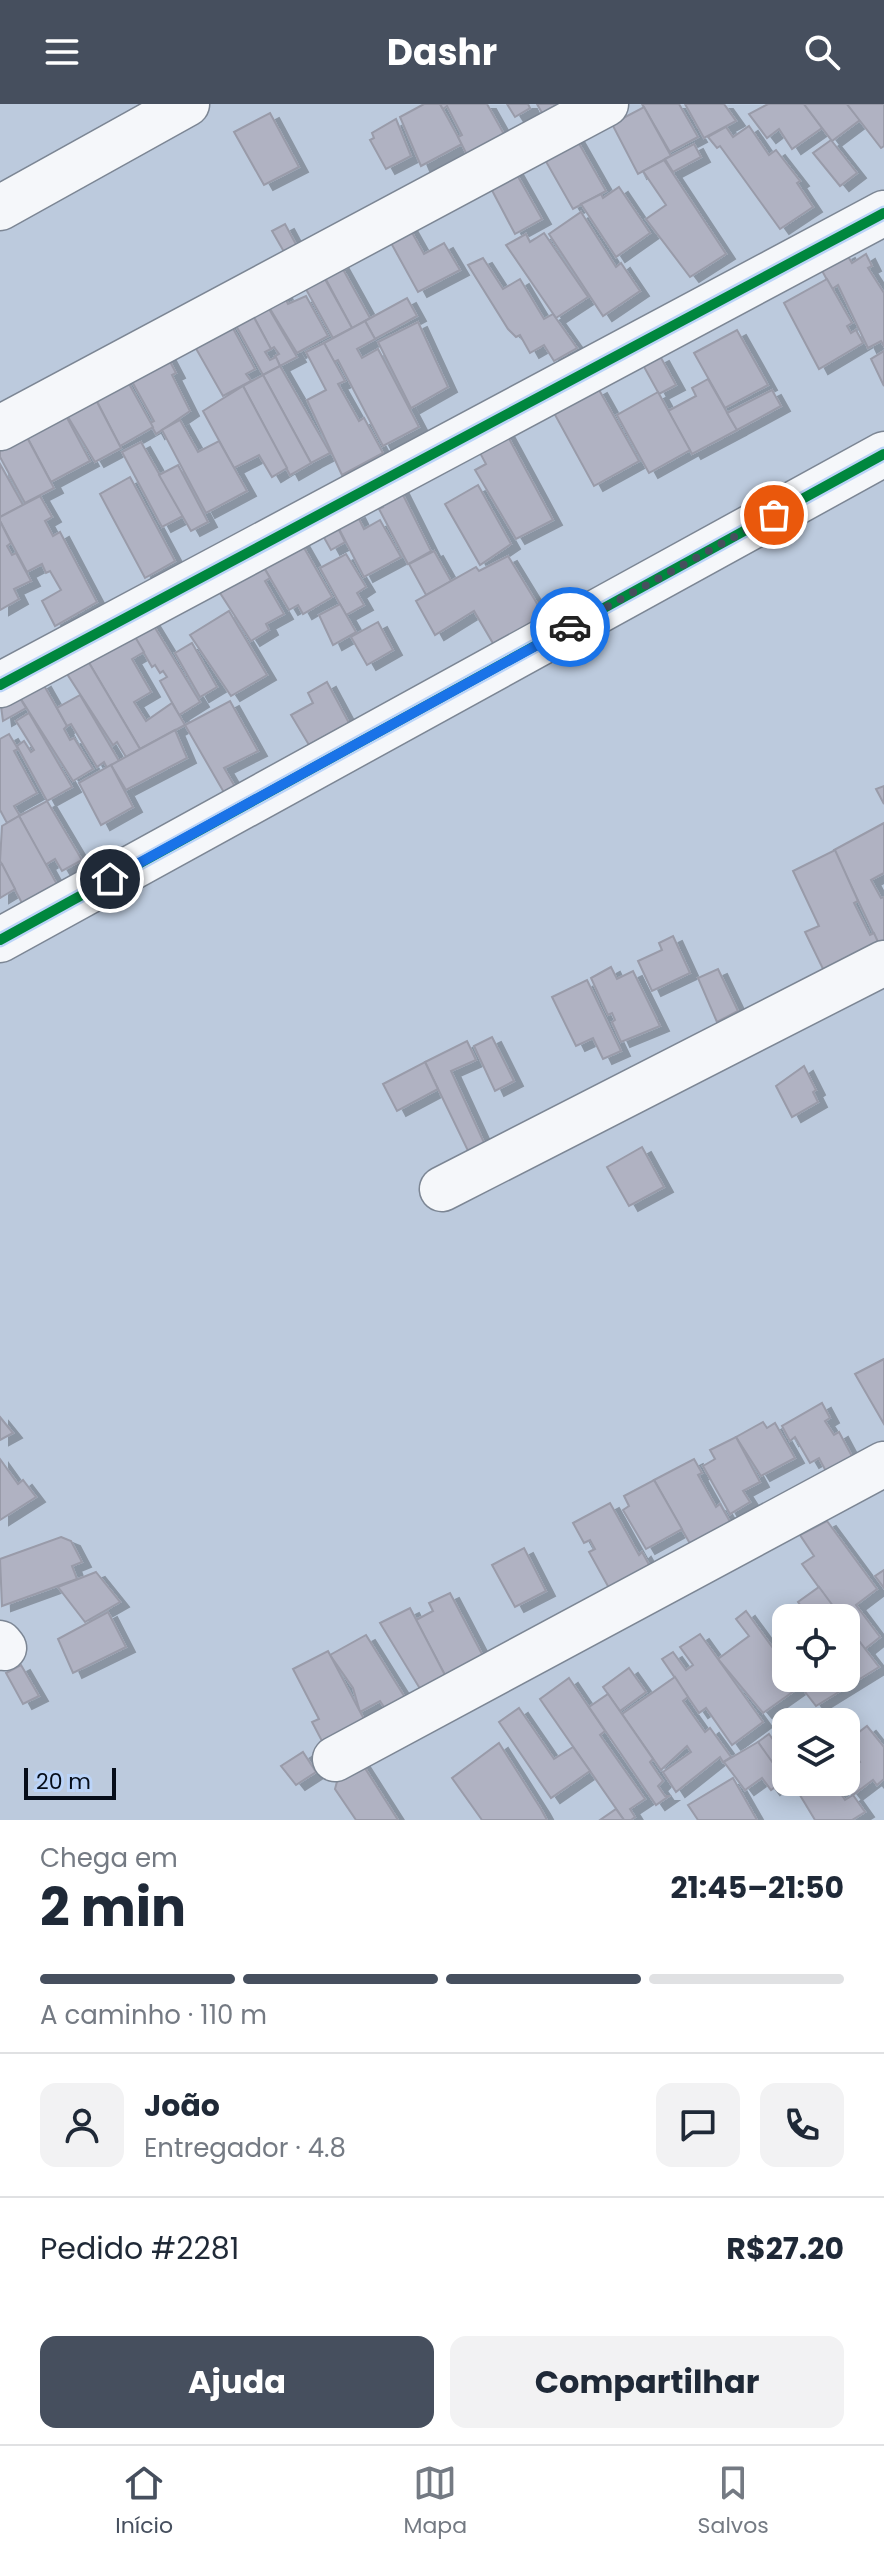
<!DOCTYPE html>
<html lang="pt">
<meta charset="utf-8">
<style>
body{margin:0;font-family:Poppins,sans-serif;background:#f2f2f3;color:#1f2937;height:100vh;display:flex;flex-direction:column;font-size:30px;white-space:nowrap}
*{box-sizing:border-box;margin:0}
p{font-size:26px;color:#747a83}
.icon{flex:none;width:44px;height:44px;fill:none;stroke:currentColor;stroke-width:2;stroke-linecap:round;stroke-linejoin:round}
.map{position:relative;height:1716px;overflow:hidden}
.panel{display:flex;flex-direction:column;background:#fff;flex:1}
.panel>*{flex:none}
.buttons{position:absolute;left:772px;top:1500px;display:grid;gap:16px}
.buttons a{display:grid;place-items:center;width:88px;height:88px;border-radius:16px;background:#fff;box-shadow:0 4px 20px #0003;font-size:40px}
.scale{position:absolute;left:24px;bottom:20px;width:92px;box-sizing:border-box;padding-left:8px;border:4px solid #060d19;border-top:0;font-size:22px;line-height:28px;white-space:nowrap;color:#060d19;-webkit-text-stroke:6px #bbd4f9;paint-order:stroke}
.pin{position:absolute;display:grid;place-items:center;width:68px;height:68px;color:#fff;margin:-34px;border:4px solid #fff;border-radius:50%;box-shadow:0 2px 8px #0007}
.courier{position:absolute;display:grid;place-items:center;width:80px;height:80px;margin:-40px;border:6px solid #1a73e8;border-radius:50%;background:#fff;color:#222;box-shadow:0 2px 10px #0007}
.summary em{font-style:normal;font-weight:700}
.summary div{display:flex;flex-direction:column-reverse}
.summary{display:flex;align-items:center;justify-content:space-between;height:136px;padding:0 40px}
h1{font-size:52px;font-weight:700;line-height:60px}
.bar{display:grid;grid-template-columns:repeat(4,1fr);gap:12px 8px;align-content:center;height:96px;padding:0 40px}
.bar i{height:10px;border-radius:6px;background:#e0e1e3}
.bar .selected{background:#464f5e}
.bar p{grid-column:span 4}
.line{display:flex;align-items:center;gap:20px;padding:0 40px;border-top:2px solid #e0e1e3}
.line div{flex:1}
.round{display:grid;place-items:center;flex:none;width:84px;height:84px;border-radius:16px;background:#f2f2f3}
.primary-button{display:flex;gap:16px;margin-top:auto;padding:16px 40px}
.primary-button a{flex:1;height:92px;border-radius:16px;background:#464f5e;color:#fff;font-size:32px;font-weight:700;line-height:92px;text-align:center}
.primary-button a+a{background:#f2f2f3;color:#1f2937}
header{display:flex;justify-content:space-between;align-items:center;height:104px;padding:0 40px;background:#464f5e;color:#fff;font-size:36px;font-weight:700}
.tab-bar{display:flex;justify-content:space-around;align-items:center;height:112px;border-top:2px solid #e0e1e3;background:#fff;font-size:22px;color:#747a83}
.tab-bar a{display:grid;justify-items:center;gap:4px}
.tab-bar .selected{color:#464f5e}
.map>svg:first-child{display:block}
.building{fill:#b0b2c2;stroke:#999ba9;stroke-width:2;filter:url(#shadow)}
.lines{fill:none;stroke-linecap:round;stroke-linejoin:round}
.minor-casing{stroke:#7c8694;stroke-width:47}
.minor{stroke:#f5f7fa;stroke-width:44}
.cycleway-casing{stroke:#bbd4f9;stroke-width:15}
.cycleway{stroke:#00873e;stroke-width:10}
.done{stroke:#464f5e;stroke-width:8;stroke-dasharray:0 14.4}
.route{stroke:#1a73e8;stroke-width:10}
</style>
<header><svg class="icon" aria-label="menu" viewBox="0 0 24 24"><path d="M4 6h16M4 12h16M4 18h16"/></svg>Dashr<svg class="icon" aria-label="search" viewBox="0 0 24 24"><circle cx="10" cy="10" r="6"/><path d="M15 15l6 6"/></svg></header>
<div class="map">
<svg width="884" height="1716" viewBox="0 0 884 1716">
<defs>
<filter id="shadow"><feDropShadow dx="9" dy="5" stdDeviation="0" flood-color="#0004"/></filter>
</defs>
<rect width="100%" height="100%" fill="#bccadd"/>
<!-- building -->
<g class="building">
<path d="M424 0H440L462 40 421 62 400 13Z"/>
<path d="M440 0H487L505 32 467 51 458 33 462 31 447 2 443 5Z"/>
<path d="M507 0H528L530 4 515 13Z"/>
<path d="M537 0H558L542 9Z"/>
<path d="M642 0H679L698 33 670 48Z"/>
<path d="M685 0H724L736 17 704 34Z"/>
<path d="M768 0H804L822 24 792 45 779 25 767 34 749 10Z"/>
<path d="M804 0H847L860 16 832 37Z"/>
<path d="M847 0H884V42L881 44Z"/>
<path d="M644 3 671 52 638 70 612 20Z"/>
<path d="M270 9 299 63 264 81 234 28Z"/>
<path d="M396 15 411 52 386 65 370 36 374 34 372 29Z"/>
<path d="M749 22 769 51 776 46 800 77 797 79 813 103 780 125 720 42 717 44 708 33 726 23 733 33Z"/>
<path d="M573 29 606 87 573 105 540 47Z"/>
<path d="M831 36 857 69 840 82 813 49Z"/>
<path d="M694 40 701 53 673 68 665 55Z"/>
<path d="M664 56 726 150 690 173 646 115 666 101 643 67Z"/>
<path d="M512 62 542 115 515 130 486 75Z"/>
<path d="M619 83 650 129 616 153 581 100 601 90 603 94Z"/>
<path d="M581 108 616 163 621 159 640 187 603 212 549 130Z"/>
<path d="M406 118 424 150 444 139 460 166 418 188 385 128Z"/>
<path d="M285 120 299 146 287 153 272 127Z"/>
<path d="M544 129 588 193 556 214 506 141 526 130 530 138Z"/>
<path d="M846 149 852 159 866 150 872 162 868 164 884 189V242L881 237 868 244 838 181 832 185 820 163Z"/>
<path d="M483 154 503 185 520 175 544 215 553 210 577 244 554 257 544 241 530 249 520 231 516 233 508 225 468 161Z"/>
<path d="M340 160 370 214 352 224 323 170Z"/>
<path d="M321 168 352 224 333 234 302 178Z"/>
<path d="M827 175 852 219 847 222 851 229 856 226 863 239 819 265 784 199Z"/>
<path d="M281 185 288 200 306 192 328 232 297 249 264 195Z"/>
<path d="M407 194 417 212 375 235 365 217Z"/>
<path d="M265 198 297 253 280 262 275 252 279 250 274 243 271 245 250 206Z"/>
<path d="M250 206 271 245 265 248 270 256 276 253 280 262 263 271 233 216Z"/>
<path d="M229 217 255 265 246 270 251 277 223 292 190 234Z"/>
<path d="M365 217 375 235 357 245 362 254 378 245 419 323 383 342 338 256 334 258 324 239Z"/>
<path d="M418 218 448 283 411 304 378 238Z"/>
<path d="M737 226 768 281 725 304 694 249Z"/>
<path d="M324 239 345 277 338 280 359 317 364 314 383 349 342 371 307 296 326 286 306 248Z"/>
<path d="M884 247V282L871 255Z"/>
<path d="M165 248 176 269 172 271 190 307 156 330 150 319 154 317 129 272Z"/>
<path d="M660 252 676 281 659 290 643 261Z"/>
<path d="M280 262 330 349 311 359 263 271Z"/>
<path d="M123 269 153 323 120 342 91 286Z"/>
<path d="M263 271 311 359 290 371 243 282Z"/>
<path d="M708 275 737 326 692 350 668 307 696 292 692 284Z"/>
<path d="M243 282 287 364 272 373 259 351 234 364 203 307Z"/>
<path d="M598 284 639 357 594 382 554 309Z"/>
<path d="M772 286 781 302 737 326 727 309Z"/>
<path d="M658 288 690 346 649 369 617 311Z"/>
<path d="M96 296 121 344 95 358 62 303Z"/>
<path d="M65 310 90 357 51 378 26 331Z"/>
<path d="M180 316 198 348 219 337 247 387 206 409 162 326Z"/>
<path d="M500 318 553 416 516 435 475 366 486 360 472 334Z"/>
<path d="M22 324 54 384 25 399 0 353V336Z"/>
<path d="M141 338 183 412 162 423 122 348Z"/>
<path d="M0 360 23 401 0 413Z"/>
<path d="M178 361 208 418 191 427 159 371Z"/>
<path d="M130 373 175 457 145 474 100 390Z"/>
<path d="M395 375 431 447 408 460 379 405 383 403 375 388Z"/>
<path d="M478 381 511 440 480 461 445 400Z"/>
<path d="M40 392 52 413 45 417 53 432 60 428 97 498 55 522 42 497 61 486 50 467 46 469 42 460 27 468 0 417V413Z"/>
<path d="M356 409 364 425 380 416 401 453 364 473 336 419Z"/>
<path d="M332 412 345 438 331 446 317 421Z"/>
<path d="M0 417 11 439 7 442 12 451 16 449 31 477 14 485 19 495 0 506Z"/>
<path d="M295 428 332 493 303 510 298 501 289 506 256 450Z"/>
<path d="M434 447 451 477 426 491 409 460Z"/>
<path d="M256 450 270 474 265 477 284 510 266 520 269 526 251 537 211 475Z"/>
<path d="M346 450 366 483 357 489 364 501 346 511 320 464Z"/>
<path d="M508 452 544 511 494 541 474 507 435 531 416 497 476 463 479 467Z"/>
<path d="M340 500 356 528 333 541 319 511Z"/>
<path d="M229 507 267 571 231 592 190 531Z"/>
<path d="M149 514 200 598 179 611 160 577 167 573 163 567 160 569 155 561 152 563 130 525Z"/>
<path d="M378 518 393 546 367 561 351 533Z"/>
<path d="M128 521 144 548 132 555 151 588 134 598 146 617 172 599 185 621 140 645 82 547Z"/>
<path d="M192 539 217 583 200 593 175 549Z"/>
<path d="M82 547 140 645 126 653 117 638 113 641 60 559Z"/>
<path d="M42 578 67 622 64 625 70 636 74 634 93 665 73 677 19 592Z"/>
<path d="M327 578 349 619 309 641 291 611 313 599 308 589Z"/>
<path d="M15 586 26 604 3 617 0 595Z"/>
<path d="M80 591 119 657 107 664 104 658 97 663 71 620 67 622 57 604Z"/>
<path d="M230 597 258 647 224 664 237 686 226 692 185 621Z"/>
<path d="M29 609 72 683 47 697 17 642 24 637 31 648 34 646 16 617Z"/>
<path d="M175 626 187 654 126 686 111 661Z"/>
<path d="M9 630 18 645 14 647 37 689 14 702 20 712 7 719 0 706V635Z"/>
<path d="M111 661 133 703 101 721 79 679Z"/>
<path d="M884 682V700L876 685Z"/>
<path d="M47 697 82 756 62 767 55 755 45 761 19 712Z"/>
<path d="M19 712 59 784 24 803 0 757 2 722Z"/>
<path d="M884 719V769L871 776 881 794 884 793V841L880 843 834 746Z"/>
<path d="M835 746 858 797 854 799 870 831 874 829 882 847 826 871 805 828 819 822 793 767Z"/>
<path d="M2 760 15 785 0 794V761Z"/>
<path d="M673 832 690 869 652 887 638 857 662 846 659 839Z"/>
<path d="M611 863 617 875 633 867 660 922 621 938 612 918 615 916 612 909 608 911 591 874Z"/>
<path d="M718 865 738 907 717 918 698 874Z"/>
<path d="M587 876 621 947 603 955 593 934 576 942 552 893Z"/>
<path d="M492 933 514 977 495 987 474 942Z"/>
<path d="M467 937 476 956 451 967 487 1045 471 1053 425 958Z"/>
<path d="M425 958 438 985 397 1007 383 980Z"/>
<path d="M804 962 816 986 813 988 818 998 792 1013 776 982Z"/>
<path d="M642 1043 664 1083 629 1102 607 1063Z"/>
<path d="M884 1255V1320L855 1270Z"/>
<path d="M822 1299 830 1314 825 1317 834 1331 839 1328 854 1356 828 1371 819 1354 810 1359 795 1333 790 1337 782 1322Z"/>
<path d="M0 1313 13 1329 0 1336Z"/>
<path d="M763 1318 767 1324 775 1319 795 1354 761 1372 736 1333Z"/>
<path d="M736 1333 760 1378 743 1387 750 1398 730 1410 703 1362 715 1355 710 1346Z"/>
<path d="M0 1355 18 1380 23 1376 36 1393 0 1416Z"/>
<path d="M694 1355 702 1369 698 1371 716 1403 720 1400 733 1423 693 1445 654 1376Z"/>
<path d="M654 1376 682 1425 646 1445 623 1406 629 1402 624 1392Z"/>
<path d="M610 1399 639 1451 642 1448 652 1466 609 1484 589 1448 595 1445 590 1436 584 1439 573 1419Z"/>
<path d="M827 1417 877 1485 856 1501 880 1533 865 1545 846 1520V1514L839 1510 843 1507 840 1504 836 1507 802 1460 814 1452 800 1431Z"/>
<path d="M61 1433 71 1437 82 1458 72 1462 77 1475 2 1502 0 1455Z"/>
<path d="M524 1444 546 1487 515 1503 492 1461Z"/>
<path d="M884 1466V1484L875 1472Z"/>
<path d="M96 1468 120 1498 85 1518 58 1483Z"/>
<path d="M819 1483 839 1510 842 1514H810L798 1498Z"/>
<path d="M450 1489 483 1552 445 1571 416 1516 433 1507 429 1499Z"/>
<path d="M410 1504 447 1575 422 1588 380 1519Z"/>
<path d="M746 1507 786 1562V1574H795L801 1582 763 1609 718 1555 749 1532 736 1515Z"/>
<path d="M108 1508 126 1543 73 1569 58 1535Z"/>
<path d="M846 1520 879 1563 816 1602 795 1575 846 1574Z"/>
<path d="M700 1530 763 1618 732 1641 706 1604 699 1609 662 1555 673 1548 686 1566 693 1561 680 1543Z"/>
<path d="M366 1531 406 1595 386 1606 380 1597 360 1608 353 1584 330 1551Z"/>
<path d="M328 1547 365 1617 323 1639 312 1618 319 1615 293 1565Z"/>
<path d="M21 1561 39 1592 23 1600 6 1569Z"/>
<path d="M629 1564 646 1588 620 1607 603 1583Z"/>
<path d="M675 1573 688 1593 683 1597 705 1628 710 1624 731 1653 723 1658 720 1653 676 1688 663 1668 691 1648 687 1642 661 1666 622 1610Z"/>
<path d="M569 1574 605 1627 600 1631 645 1695 630 1705 635 1713 631 1716H624L540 1595Z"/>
<path d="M608 1590 653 1655 650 1658 663 1677 658 1682 665 1692H669L656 1701 589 1603Z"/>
<path d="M519 1604 554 1655 573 1643 590 1667 551 1694 499 1618Z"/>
<path d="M867 1622 884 1643V1675L877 1681 873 1676 853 1691 843 1678 846 1668 860 1658 846 1638Z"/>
<path d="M769 1630 782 1648 786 1645V1668L776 1654 771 1658 758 1638Z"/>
<path d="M758 1638 785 1676 771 1686 762 1674 745 1686 724 1658Z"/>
<path d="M499 1639 541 1705 547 1716H482L452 1674Z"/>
<path d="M303 1648 316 1668 296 1681 281 1662Z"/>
<path d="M361 1658 398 1716H356L335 1685 339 1670Z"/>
<path d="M733 1674 757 1716H698L688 1701Z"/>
<path d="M792 1678H833L845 1696 853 1691 865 1708 852 1716H815Z"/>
<path d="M616 1705 624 1716H600Z"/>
</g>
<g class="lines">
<!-- minor casing -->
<g class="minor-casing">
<g id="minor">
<path d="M0 104 187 0"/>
<path d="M0 324 606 0"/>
<path d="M0 581 884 109"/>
<path d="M0 836 884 350"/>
<path d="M442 1085 884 859"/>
<path d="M0 1539 4 1544"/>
<path d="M335 1655 884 1360"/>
</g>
</g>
<!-- minor -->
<use href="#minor" class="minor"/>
<!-- cycleway casing -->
<g class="cycleway-casing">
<g id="cycleway">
<path d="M0 581 884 109"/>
<path d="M0 836 884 350"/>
</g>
</g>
<!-- cycleway -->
<use href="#cycleway" class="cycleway"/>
</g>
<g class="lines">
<!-- done -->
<path class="done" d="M570 523 774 411"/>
<!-- route -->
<path class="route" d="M110 775 570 523"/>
</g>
</svg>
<div class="buttons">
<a><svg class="icon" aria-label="locate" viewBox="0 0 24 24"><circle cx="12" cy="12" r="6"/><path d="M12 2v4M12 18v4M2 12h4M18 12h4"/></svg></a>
<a><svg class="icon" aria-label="layers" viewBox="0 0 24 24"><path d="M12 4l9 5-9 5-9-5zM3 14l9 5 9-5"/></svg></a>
</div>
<div class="scale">20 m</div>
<div class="pin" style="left:774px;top:411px;background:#ea580c"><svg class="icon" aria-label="bag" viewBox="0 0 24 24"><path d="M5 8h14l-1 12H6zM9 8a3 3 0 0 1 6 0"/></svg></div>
<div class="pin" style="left:110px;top:775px;background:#1f2937"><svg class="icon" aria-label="home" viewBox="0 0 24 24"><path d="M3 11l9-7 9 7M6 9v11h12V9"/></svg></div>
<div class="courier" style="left:570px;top:523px"><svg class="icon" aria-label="car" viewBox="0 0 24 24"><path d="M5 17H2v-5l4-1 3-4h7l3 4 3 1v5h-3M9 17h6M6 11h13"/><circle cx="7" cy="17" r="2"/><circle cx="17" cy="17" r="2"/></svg></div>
</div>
<section class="panel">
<div class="summary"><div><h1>2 min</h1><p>Chega em</p></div><em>21:45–21:50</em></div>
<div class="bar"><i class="selected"></i><i class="selected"></i><i class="selected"></i><i></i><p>A caminho · 110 m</p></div>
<div class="line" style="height:144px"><a class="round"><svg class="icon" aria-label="person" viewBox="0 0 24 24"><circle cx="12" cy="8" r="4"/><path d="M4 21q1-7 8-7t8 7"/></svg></a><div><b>João</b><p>Entregador · 4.8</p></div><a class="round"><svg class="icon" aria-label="chat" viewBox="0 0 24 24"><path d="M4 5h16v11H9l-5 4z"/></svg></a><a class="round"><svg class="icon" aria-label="phone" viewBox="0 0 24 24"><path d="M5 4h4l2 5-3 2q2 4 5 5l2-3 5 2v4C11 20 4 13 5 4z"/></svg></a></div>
<div class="line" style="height:104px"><div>Pedido #2281</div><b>R$27.20</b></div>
<div class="primary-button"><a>Ajuda</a><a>Compartilhar</a></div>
</section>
<nav class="tab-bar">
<a class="selected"><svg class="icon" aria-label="home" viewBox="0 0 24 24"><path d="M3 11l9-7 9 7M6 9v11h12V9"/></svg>Início</a>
<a><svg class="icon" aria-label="map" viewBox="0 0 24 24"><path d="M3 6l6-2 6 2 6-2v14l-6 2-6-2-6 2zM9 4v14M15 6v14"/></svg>Mapa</a>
<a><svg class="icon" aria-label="saved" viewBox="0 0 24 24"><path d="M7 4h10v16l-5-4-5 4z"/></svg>Salvos</a>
</nav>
